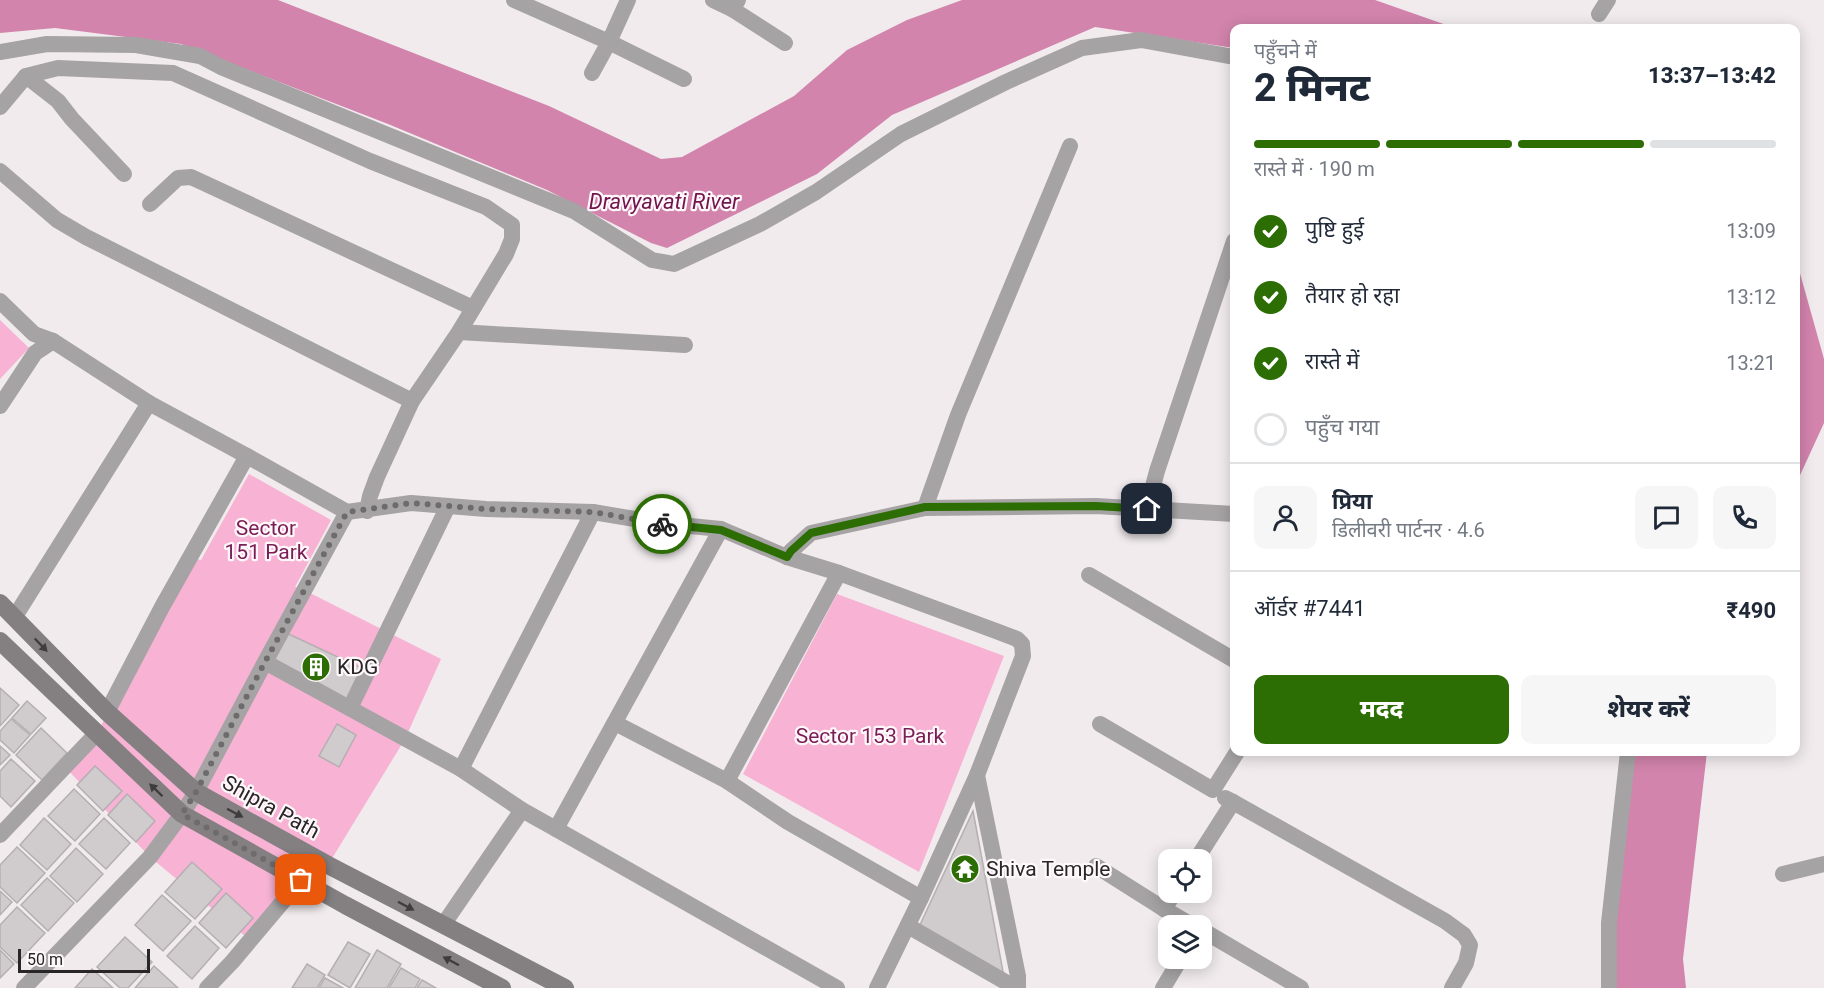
<!DOCTYPE html>
<html lang="hi">
<meta charset="utf-8">
<style>
body{margin:0;font-family:Roboto,"Noto Sans Devanagari",sans-serif;background:#f6f6f7;color:#1f2937;height:100vh;display:flex;flex-direction:column;font-size:22px;white-space:nowrap}
*{box-sizing:border-box;margin:0}
p{font-size:20px;color:#747a83}
.icon{flex:none;width:33px;height:33px;fill:none;stroke:currentColor;stroke-width:2;stroke-linecap:round;stroke-linejoin:round}
.map{position:relative;flex:1;overflow:hidden}
.sheet{position:absolute;left:1230px;top:24px;width:570px;height:732px;display:flex;flex-direction:column;background:#fff;border-radius:12px;box-shadow:0 3px 15px #0003}
.sheet>*{flex:none}
.fabs{position:absolute;left:1158px;top:849px;display:grid;gap:12px}
.fabs a{display:grid;place-items:center;width:54px;height:54px;border-radius:12px;background:#fff;box-shadow:0 3px 15px #0003;font-size:30px}
.scale{position:absolute;left:18px;bottom:15px;width:132px;box-sizing:border-box;padding-left:6px;border:3px solid #282627;border-top:0;font-size:16px;line-height:21px;white-space:nowrap;color:#282627;-webkit-text-stroke:4px #fef8fb;paint-order:stroke}
.pin{position:absolute;display:grid;place-items:center;width:51px;height:51px;color:#fff;margin:-26px;border-radius:12px;box-shadow:0 3px 9px #0006}
.courier{position:absolute;display:grid;place-items:center;width:60px;height:60px;margin:-30px;border:4px solid #2c6d04;border-radius:50%;background:#fff;color:#222;box-shadow:0 2px 8px #0007}
.head em{font-style:normal;font-weight:800}
.head div{display:flex;flex-direction:column-reverse}
.head{display:flex;align-items:center;justify-content:space-between;height:102px;padding:0 24px}
h1{font-size:39px;font-weight:800;line-height:45px}
.bar{display:grid;grid-template-columns:repeat(4,1fr);gap:9px 6px;align-content:center;height:72px;padding:0 24px}
.bar i{height:8px;border-radius:4px;background:#e0e1e3}
.bar .current{background:#2c6d04}
.bar p{grid-column:span 4}
.line{display:flex;align-items:center;gap:15px;padding:0 24px;border-top:2px solid #e0e1e3}
.line div{flex:1}
.round{display:grid;place-items:center;flex:none;width:63px;height:63px;border-radius:12px;background:#f6f6f7}
ol{padding:0 24px;list-style:none}
li{display:flex;align-items:center;gap:18px;height:66px}
li p{margin-inline-start:auto}
li .icon{padding:6px;border-radius:50%;background:#2c6d04;color:#fff;stroke-width:4}
li:last-child{color:#747a83}
li i{width:33px;height:33px;border:3px solid #e0e1e3;border-radius:50%}
.button{display:flex;gap:12px;margin-top:auto;padding:12px 24px}
.button a{flex:1;height:69px;border-radius:12px;background:#2c6d04;color:#fff;font-size:24px;font-weight:800;line-height:69px;text-align:center}
.button a+a{background:#f6f6f7;color:#1f2937}
.map>svg:first-child{display:block}
.green{fill:#f7b2d4}
.water{fill:#d284ac}
.building{fill:#d0cbcd;stroke:#b5afb2;stroke-width:1.5}
.lines{fill:none;stroke-linecap:round;stroke-linejoin:round}
.street{stroke:#a6a3a4;stroke-width:16}
.secondary{stroke:#848082;stroke-width:18}
.oneway{fill:#3f3c3e}
.done{stroke:#6e6b6c;stroke-width:6;stroke-dasharray:0 10.8}
.route{stroke:#2c6d04;stroke-width:8}
.labels{text-anchor:middle;stroke-width:4.5;stroke-linejoin:round;paint-order:stroke}
.park-label{font-size:21px;fill:#7a1d55;stroke:#fef8fb}
.poi-label{font-size:21px;fill:#282627;stroke:#fef8fb;text-anchor:start}
.street-label{font-size:21px;fill:#282627;stroke:#fef8fb}
.water-label{font-size:22px;font-style:italic;fill:#72144e;stroke:#fef8fb}
</style>
<div class="map">
<svg width="1824" height="988" viewBox="0 0 1824 988">
<rect width="100%" height="100%" fill="#f1ebed"/>
<!-- green -->
<g class="green">
<path d="M0 320 29 348 0 379Z"/>
<path d="M249 474 331 520 295 587 304 590 441 659 405 739 328 865 251 941 150 857 65 767 97 733 190 558 201 560Z"/>
<path d="M837 594 1004 656 919 872 743 774Z"/>
</g>
<!-- water -->
<g class="water">
<path d="M0 0H278L549 106 661 159 682 157 794 96 847 50 907 20 962 0H1375L1455 28H1234V48L1095 27 892 115 817 174 667 248 651 243 547 190 388 124 181 44 55 28 0 33Z"/>
<path d="M1796 259 1824 359V423L1796 484Z"/>
<path d="M1627 752H1707L1683 959 1686 988H1607Z"/>
</g>
<!-- building -->
<g class="building">
<path d="M282 631 368 671 350 708 265 662Z"/>
<path d="M0 688 19 705 0 726Z"/>
<path d="M27 701 46 718 31 734 12 718Z"/>
<path d="M11 719 30 735 14 753 0 740V731Z"/>
<path d="M337 724 356 735 339 767 319 756Z"/>
<path d="M41 728 67 753 42 780 16 755Z"/>
<path d="M0 746 10 755 0 765Z"/>
<path d="M11 759 35 781 11 807 0 796V771Z"/>
<path d="M95 766 122 791 103 811 77 785Z"/>
<path d="M74 789 100 814 75 841 48 816Z"/>
<path d="M127 794 155 821 136 842 108 815Z"/>
<path d="M973 811 1004 977 919 927Z"/>
<path d="M44 818 71 844 47 870 20 845Z"/>
<path d="M104 818 130 843 106 869 79 844Z"/>
<path d="M17 847 45 873 17 903 0 887V865Z"/>
<path d="M76 848 103 874 77 902 50 876Z"/>
<path d="M192 862 222 889 195 919 165 892Z"/>
<path d="M47 878 74 903 48 931 21 905Z"/>
<path d="M0 891 12 902 0 915Z"/>
<path d="M226 893 253 918 226 948 199 923Z"/>
<path d="M162 895 191 921 163 951 135 925Z"/>
<path d="M17 907 45 933 17 963 0 947V925Z"/>
<path d="M195 926 219 948 192 979 167 956Z"/>
<path d="M125 937 152 962 128 988H120L97 967Z"/>
<path d="M348 942 370 954 350 988 328 975Z"/>
<path d="M0 950 14 964 0 978Z"/>
<path d="M377 950 401 964 387 988H355Z"/>
<path d="M307 964 325 975 317 988H292Z"/>
<path d="M154 966 178 988H135Z"/>
<path d="M401 968 420 979 415 988H389Z"/>
<path d="M92 969 113 988H75Z"/>
<path d="M325 978 343 988H319Z"/>
<path d="M422 980 436 988H417Z"/>
</g>
<g class="lines">
<!-- street -->
<g class="street">
<path d="M514 0 609 42 684 79"/>
<path d="M713 0 732 9 738 0"/>
<path d="M732 9 785 43"/>
<path d="M1599 14 1608 0"/>
<path d="M0 52 47 44 136 45 200 56 221 67 574 211 652 260 674 264 760 224 816 192 901 134 1006 82 1082 48 1141 40 1234 57"/>
<path d="M592 73 609 42 628 0"/>
<path d="M26 76 58 101 72 119 124 174"/>
<path d="M0 107 26 76 58 68 173 73 370 161 486 207 512 225V239L506 254 459 332 412 401 377 477 370 496 367 511"/>
<path d="M0 171 57 220 86 237 412 401"/>
<path d="M150 204 178 178 191 177 473 308"/>
<path d="M0 301 34 334 53 341"/>
<path d="M459 332 685 345"/>
<path d="M149 403 247 456"/>
<path d="M0 406 35 353 53 341 149 403 14 618"/>
<path d="M925 508 958 415 1070 146"/>
<path d="M1147 509 1157 471 1234 241"/>
<path d="M721 529 787 557 839 573 996 631 1017 639 1022 644 1023 656 977 775 921 898"/>
<path d="M787 557 791 551 811 533 925 508 1096 506 1234 514"/>
<path d="M1089 575 1234 660"/>
<path d="M350 708 448 506"/>
<path d="M107 712 162 607 247 456 347 512"/>
<path d="M615 723 727 781 788 822 921 898 877 988"/>
<path d="M1100 724 1213 790 1237 752"/>
<path d="M461 769 593 512"/>
<path d="M977 775 1018 976V988"/>
<path d="M727 781 839 573"/>
<path d="M1233 802 1445 921 1464 935 1470 945 1466 963 1452 988"/>
<path d="M556 829 837 988"/>
<path d="M0 835 97 733"/>
<path d="M1196 860 1233 802 1225 798"/>
<path d="M1096 866 1164 909 1175 892"/>
<path d="M1783 874 1824 864"/>
<path d="M1164 909 1193 926"/>
<path d="M443 925 522 810"/>
<path d="M908 926 1016 988"/>
<path d="M1202 930 1301 988"/>
<path d="M24 988 150 857 182 814 196 792 265 662 347 512 411 503 486 509 593 512 659 523 721 529 556 829 522 810 461 769 265 662"/>
<path d="M207 988 232 962 301 880"/>
<path d="M1163 988 1181 958"/>
<path d="M1609 988V923L1628 752"/>
</g>
<!-- secondary -->
<g class="secondary">
<path d="M0 603 107 712 196 792 328 865 565 988"/>
<path d="M0 641 182 814 345 905 502 988"/>
</g>
</g>
<!-- one-way arrows -->
<defs><path id="oneway-solid" d="M-6-.8H1V-3.2L6.5 0L1 3.2V.8H-6Z" transform="scale(1.5)"/></defs>
<g class="oneway">
<use href="#oneway-solid" transform="translate(41 645) rotate(46)"/>
<use href="#oneway-solid" transform="translate(156 790) rotate(-136)"/>
<use href="#oneway-solid" transform="translate(235 813) rotate(28)"/>
<use href="#oneway-solid" transform="translate(406 906) rotate(28)"/>
<use href="#oneway-solid" transform="translate(451 961) rotate(-152)"/>
</g>
<g class="lines">
<!-- done -->
<path class="done" d="M301 880 182 814 196 792 265 662 347 512 411 503 486 509 593 512 662 524"/>
<!-- route -->
<path class="route" d="M662 524 721 530 787 557 791 551 811 533 925 507 1096 506 1147 509"/>
</g>
<!-- icons -->
<defs>
<g id="building-disc" transform="scale(1.5)"><circle r="9.5" fill="#2c6d04" stroke="#fef8fb"/><path d="M-4-6H4V6H1V3H-1V6H-4ZM-2.5-4.3h1.7v1.8h-1.7ZM.8-4.3h1.7v1.8H.8ZM-2.5-1h1.7V.8h-1.7ZM.8-1h1.7V.8H.8Z" fill="#fff"/></g>
<g id="temple-disc" transform="scale(1.5)"><circle r="9.5" fill="#2c6d04" stroke="#fef8fb"/><path d="M0-6L5-2H3V0L6.5 2.5H4V6H1.5V3h-3V6H-4V2.5H-6.5L-3 0V-2H-5Z" fill="#fff"/></g>
</defs>
<g fill-rule="evenodd">
<use href="#building-disc" x="316" y="667"/>
<use href="#temple-disc" x="965" y="869"/>
</g>
<g class="labels">
<!-- park labels -->
<g class="park-label">
<text x="266" y="535">Sector<tspan x="266" dy="24">151 Park</tspan></text>
<text x="870" y="743">Sector 153 Park</text>
</g>
<!-- poi labels -->
<g class="poi-label">
<text x="337" y="674">KDG</text>
<text x="986" y="876">Shiva Temple</text>
</g>
<!-- street labels -->
<g class="street-label">
<text transform="translate(271 807) rotate(29)" y="7">Shipra Path</text>
</g>
<!-- water labels -->
<g class="water-label">
<text x="664" y="209">Dravyavati River</text>
</g>
</g>
</svg>
<div class="fabs">
<a><svg class="icon" aria-label="locate" viewBox="0 0 24 24"><circle cx="12" cy="12" r="6"/><path d="M12 2v4M12 18v4M2 12h4M18 12h4"/></svg></a>
<a><svg class="icon" aria-label="layers" viewBox="0 0 24 24"><path d="M12 4l9 5-9 5-9-5zM3 14l9 5 9-5"/></svg></a>
</div>
<div class="scale">50 m</div>
<div class="pin" style="left:301px;top:880px;background:#ea580c"><svg class="icon" aria-label="bag" viewBox="0 0 24 24"><path d="M5 8h14l-1 12H6zM9 8a3 3 0 0 1 6 0"/></svg></div>
<div class="pin" style="left:1147px;top:509px;background:#1f2937"><svg class="icon" aria-label="home" viewBox="0 0 24 24"><path d="M3 11l9-7 9 7M6 9v11h12V9"/></svg></div>
<div class="courier" style="left:662px;top:524px"><svg class="icon" aria-label="bike" viewBox="0 0 24 24"><circle cx="6" cy="16" r="4"/><circle cx="18" cy="16" r="4"/><path d="M6 16l4-8h5l3 8M10 8l3 8H6M13 5h3"/></svg></div>
<section class="sheet">
<div class="head"><div><h1>2 मिनट</h1><p>पहुँचने में</p></div><em>13:37–13:42</em></div>
<div class="bar"><i class="current"></i><i class="current"></i><i class="current"></i><i></i><p>रास्ते में · 190 m</p></div>
<ol>
<li><svg class="icon" aria-label="check" viewBox="0 0 24 24"><path d="M5 12l5 5 9-10"/></svg>पुष्टि हुई<p>13:09</p></li>
<li><svg class="icon" aria-label="check" viewBox="0 0 24 24"><path d="M5 12l5 5 9-10"/></svg>तैयार हो रहा<p>13:12</p></li>
<li><svg class="icon" aria-label="check" viewBox="0 0 24 24"><path d="M5 12l5 5 9-10"/></svg>रास्ते में<p>13:21</p></li>
<li><i></i>पहुँच गया</li>
</ol>
<div class="line" style="height:108px"><a class="round"><svg class="icon" aria-label="person" viewBox="0 0 24 24"><circle cx="12" cy="8" r="4"/><path d="M4 21q1-7 8-7t8 7"/></svg></a><div><b>प्रिया</b><p>डिलीवरी पार्टनर · 4.6</p></div><a class="round"><svg class="icon" aria-label="chat" viewBox="0 0 24 24"><path d="M4 5h16v11H9l-5 4z"/></svg></a><a class="round"><svg class="icon" aria-label="phone" viewBox="0 0 24 24"><path d="M5 4h4l2 5-3 2q2 4 5 5l2-3 5 2v4C11 20 4 13 5 4z"/></svg></a></div>
<div class="line" style="height:78px"><div>ऑर्डर #7441</div><b>₹490</b></div>
<div class="button"><a>मदद</a><a>शेयर करें</a></div>
</section>
</div>
